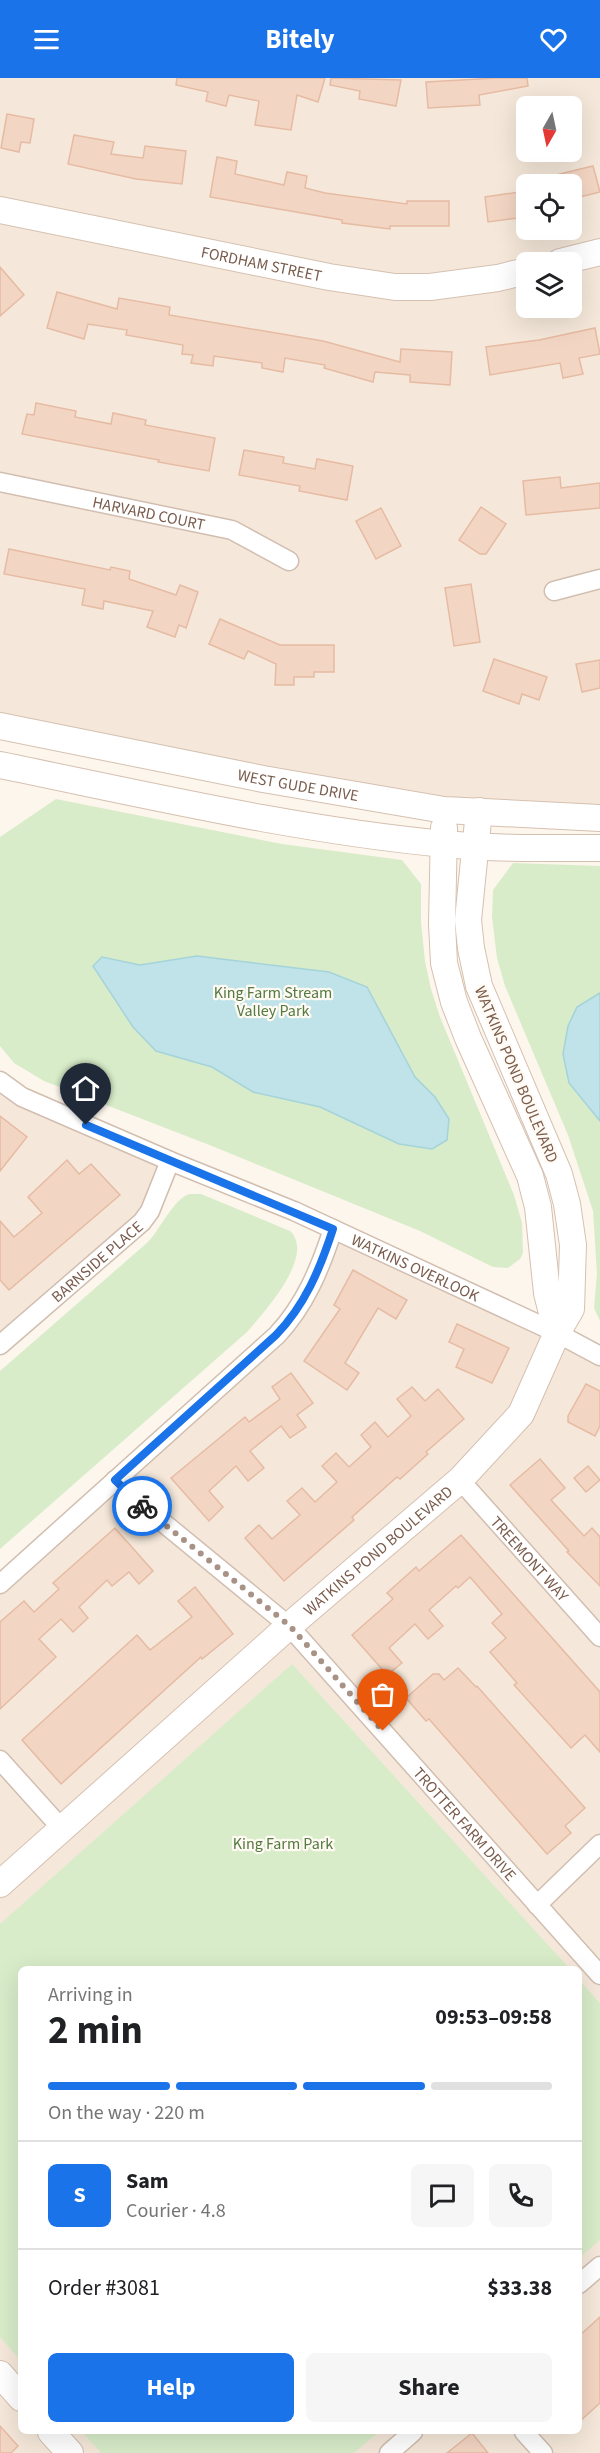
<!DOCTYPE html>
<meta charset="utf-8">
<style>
body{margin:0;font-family:"Source Sans 3",sans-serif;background:#f6f6f6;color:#202124;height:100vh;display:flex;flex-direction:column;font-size:22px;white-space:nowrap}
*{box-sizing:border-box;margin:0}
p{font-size:20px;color:#757577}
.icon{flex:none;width:33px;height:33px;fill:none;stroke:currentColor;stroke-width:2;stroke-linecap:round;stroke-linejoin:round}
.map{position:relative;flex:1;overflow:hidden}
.drawer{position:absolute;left:18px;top:1888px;width:564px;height:468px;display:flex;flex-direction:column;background:#fff;border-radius:9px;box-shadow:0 6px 24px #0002}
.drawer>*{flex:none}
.needle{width:39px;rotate:189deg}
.buttons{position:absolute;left:516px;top:18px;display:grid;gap:12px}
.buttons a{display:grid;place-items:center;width:66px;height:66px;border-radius:9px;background:#fff;box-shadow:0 6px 24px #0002;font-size:30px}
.pin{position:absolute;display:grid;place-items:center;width:51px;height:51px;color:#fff;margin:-62px -26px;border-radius:50% 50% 50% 0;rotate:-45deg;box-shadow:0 0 6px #0007}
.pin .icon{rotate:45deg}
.courier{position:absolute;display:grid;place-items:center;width:60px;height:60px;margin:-30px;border:4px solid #1a73e8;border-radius:50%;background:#fff;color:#222;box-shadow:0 2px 8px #0007}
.headline em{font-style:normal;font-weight:700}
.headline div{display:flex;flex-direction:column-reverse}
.headline{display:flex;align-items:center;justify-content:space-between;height:102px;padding:0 30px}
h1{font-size:39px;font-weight:700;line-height:45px}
.bar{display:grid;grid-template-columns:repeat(4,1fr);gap:9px 6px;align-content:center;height:72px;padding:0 30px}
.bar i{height:8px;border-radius:4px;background:#e0e0e0}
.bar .active{background:#1a73e8}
.bar p{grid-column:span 4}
.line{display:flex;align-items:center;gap:15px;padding:0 30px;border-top:2px solid #e0e0e0}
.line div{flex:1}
.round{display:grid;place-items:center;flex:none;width:63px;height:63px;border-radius:9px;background:#f6f6f6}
.action{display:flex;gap:12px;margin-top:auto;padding:12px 30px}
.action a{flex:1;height:69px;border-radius:9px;background:#1a73e8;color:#fff;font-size:24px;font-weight:700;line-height:69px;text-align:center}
.action a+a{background:#f6f6f6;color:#202124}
header{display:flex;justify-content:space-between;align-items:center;height:78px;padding:0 30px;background:#1a73e8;color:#fff;font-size:27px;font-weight:700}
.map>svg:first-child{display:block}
.residential{fill:#f5e8da;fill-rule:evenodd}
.green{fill:#d8ecc9}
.water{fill:#bfe3e8;stroke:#a5d3da;stroke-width:1.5}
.building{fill:#f3d5c3;stroke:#e6bba3;stroke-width:1.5}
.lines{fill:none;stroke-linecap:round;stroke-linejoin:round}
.street-casing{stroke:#d1beb0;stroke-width:21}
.secondary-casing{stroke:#d6c0b0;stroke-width:28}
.street{stroke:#fff;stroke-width:18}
.secondary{stroke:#fff;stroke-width:26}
.done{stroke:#a89285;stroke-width:6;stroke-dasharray:0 10.8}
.route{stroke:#1a73e8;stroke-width:8}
.labels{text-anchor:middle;stroke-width:4.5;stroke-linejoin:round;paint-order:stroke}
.street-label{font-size:16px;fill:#7a5c4d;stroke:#fffaf3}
.park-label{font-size:16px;fill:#537a41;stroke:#fffaf3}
</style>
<header><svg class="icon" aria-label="menu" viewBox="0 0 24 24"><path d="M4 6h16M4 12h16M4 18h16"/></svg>Bitely<svg class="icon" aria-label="heart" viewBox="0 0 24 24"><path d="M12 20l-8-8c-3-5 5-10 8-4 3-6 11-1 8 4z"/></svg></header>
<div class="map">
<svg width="600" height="2375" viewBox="0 0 600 2375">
<rect width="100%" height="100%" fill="#fdf6ec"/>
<!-- residential -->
<g class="residential">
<path d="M0 0H600V740L506 734 0 648ZM526 28H572V74H526ZM526 106H572V152H526ZM526 184H572V230H526Z"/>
<path d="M0 1003 170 1083 150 1133 0 1267Z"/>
<path d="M333 1151 600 1278V2375H0V1506L277 1257ZM21 1892H579V2354H21Z"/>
</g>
<!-- green -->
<g class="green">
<path d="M56 721 282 766 402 782 421 806V844L425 883 431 911 440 939 514 1117 522 1145 523 1175 520 1181 508 1190 493 1189 420 1153 212 1068 44 1003 14 985 0 968V759Z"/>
<path d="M513 785 600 788V1243L594 1230 597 1196 593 1133 568 1057 505 908 497 880 492 839 493 812Z"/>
<path d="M189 1116H201L290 1153C316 1178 264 1234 247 1254L0 1471V1293L148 1164C161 1150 173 1122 189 1116Z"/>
<path d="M292 1586 570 1891 21 1892V2283L0 2259V1846Z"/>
<path d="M579 1902 600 1925V2162L579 2180Z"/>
<path d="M82 2354H379L354 2375H101Z"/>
</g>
<!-- water -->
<g class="water">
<path d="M197 878 329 894 367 909 415 999 435 1019 449 1041 447 1062 432 1071 399 1066 320 1029 253 1014 212 989 156 973 133 949 93 888 102 879 140 887Z"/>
<path d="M600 915V1043L569 1005 563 976 568 948 577 929Z"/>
</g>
<!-- building -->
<g class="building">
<path d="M177 0H325L318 24 297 17 291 52 255 47 259 23 229 17 226 28 206 23 208 14 176 7Z"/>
<path d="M331 0 401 2 396 28 359 21 360 13 330 7Z"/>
<path d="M497 0H527L528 8 479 17 480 27 428 30 426 4Z"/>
<path d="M7 36 34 41 30 65 21 64 19 74 1 70Z"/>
<path d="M74 57 114 64 111 76 143 80 145 68 186 73 182 106 136 101 68 86Z"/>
<path d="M217 79 237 83 235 96 284 107 287 94 307 98 305 110 325 115 407 126V123H449V148H390V151L342 145V142L210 119Z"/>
<path d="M593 88 600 114 572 121V106H540L539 101Z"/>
<path d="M526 113V139L488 144 485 119Z"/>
<path d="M0 189 24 217 0 238Z"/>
<path d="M57 214 117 231 119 220 170 229 169 237 323 263 400 284 401 271 452 274 450 307 410 304V297L375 294 373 304 324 290 325 287 285 280 283 294 262 290V285L214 278 213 288 191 285 193 277 182 276 183 267 126 257 127 252 88 246 84 261 47 250Z"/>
<path d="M595 250 600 276 579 280 583 296 563 300 560 285 490 297 486 269 539 262Z"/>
<path d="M36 325 76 333 75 339 111 346 113 335 146 342 145 347 215 360 209 393 158 384 159 382 22 356 27 336 34 337Z"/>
<path d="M244 372 284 379 283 385 315 391 317 381 353 388 347 422 299 413 300 408 239 397Z"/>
<path d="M560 399 561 410 600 405V430L526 437 523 403Z"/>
<path d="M481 429 506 446 486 476H480L459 462Z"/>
<path d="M381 430 401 468 376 481 356 443Z"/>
<path d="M9 471 110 492 111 489 130 493 129 501 176 517 180 507 198 514 186 550 179 547 175 559 147 549 153 533 104 523 103 531 82 527 85 511 4 496Z"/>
<path d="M471 506 480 564 454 568 445 510Z"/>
<path d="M220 541 280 567H334V594H314V599H294V607H275L276 586 248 573 244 581 209 566Z"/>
<path d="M494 581 547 599 539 622 522 616 519 626 483 613Z"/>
<path d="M600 582V610L582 614 576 586Z"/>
<path d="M0 1038 27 1059 0 1093Z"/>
<path d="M67 1082 79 1096 91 1086 120 1117 9 1212 0 1202V1143L14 1159 42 1135 28 1119Z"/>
<path d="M353 1192 407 1222 396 1241 378 1230 345 1285 359 1295 347 1312 304 1283 340 1231 334 1227Z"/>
<path d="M457 1246 509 1270 492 1305 456 1289 464 1271 449 1264Z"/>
<path d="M291 1295 313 1325 297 1337 306 1349 290 1360 281 1348 250 1373 264 1390 248 1403 236 1388 209 1413 223 1429 209 1443 171 1400 245 1339 249 1344 280 1321 272 1309Z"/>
<path d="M586 1306 600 1313V1348L595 1358 568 1344V1338Z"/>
<path d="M412 1309 425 1323 438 1311 464 1341 426 1374 428 1376 400 1401 397 1399 352 1439 354 1442 284 1503 245 1460 259 1447 272 1461 300 1437 287 1423 302 1410 315 1424 337 1404 322 1388 336 1375 349 1389 371 1369 361 1357 375 1344 388 1359 411 1338 397 1321Z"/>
<path d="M540 1381 565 1410 551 1422 584 1458 592 1450 600 1459V1508L567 1474 569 1473 510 1407Z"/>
<path d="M588 1388 600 1402 586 1414 574 1400Z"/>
<path d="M115 1450 153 1493 139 1506 129 1494 112 1508 107 1502 79 1529 88 1540 73 1554 61 1541 39 1561 56 1579 0 1631V1544L24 1523 34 1534 59 1511 53 1505Z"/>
<path d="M461 1457 600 1614V1674L585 1657 571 1670 514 1607 517 1605 490 1574 506 1560 492 1545 502 1536 470 1499 458 1510 456 1508 429 1532 443 1548 428 1561 415 1546 389 1570 402 1585 387 1597 352 1557 393 1521 387 1515 416 1489 419 1493Z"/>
<path d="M195 1509 233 1556 202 1581 201 1579 61 1706 22 1662 137 1557 150 1572 192 1539 178 1523Z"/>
<path d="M458 1590 476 1609 477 1608 585 1730 565 1748 571 1755 547 1776 429 1641 426 1643 406 1620 433 1596H439L444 1602Z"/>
<path d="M600 2239V2325L579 2344V2258Z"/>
<path d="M0 2348 18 2368 11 2375H0Z"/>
<path d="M472 2355 488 2375H447Z"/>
</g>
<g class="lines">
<!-- street casing -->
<g class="street-casing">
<g id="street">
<path id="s1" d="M0 404 232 452 289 483"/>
<path d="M554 513 600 501"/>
<path id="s2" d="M0 1003 22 1019 170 1083 294 1133 557 1255 600 1278"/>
<path id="s3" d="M0 1267 142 1144 150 1133 170 1083"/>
<path id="s4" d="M115 1402 132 1419 289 1548 600 1897"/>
<path id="s5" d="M460 1402 600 1559"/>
<path d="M0 1506 277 1257C305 1227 320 1191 333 1151"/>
<path d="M0 1682 63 1752"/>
<path d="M537 1827 600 1766"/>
<path d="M579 2206 600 2188"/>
<path d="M524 2354 543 2375"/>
<path d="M389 2375 413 2354"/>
</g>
</g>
<!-- secondary casing -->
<g class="secondary-casing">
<g id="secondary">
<path id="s6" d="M0 132 329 199 395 209H430L498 200 526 193"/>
<path d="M560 184 600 174"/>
<path id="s7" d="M0 648 263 701 444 732 600 740"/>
<path d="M0 687C147 717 295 752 445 766 496 771 548 770 600 770"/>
<path d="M444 750 442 846 444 885 454 924 468 960 530 1098 538 1129 547 1215 557 1255"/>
<path id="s8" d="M0 1806 289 1548 460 1402 521 1336 557 1255 571 1231 573 1167 567 1126 559 1096 479 908 471 870 468 842 479 733"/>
<path d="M0 2296 21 2320"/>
<path d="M51 2354 70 2375"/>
</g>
</g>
<!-- street -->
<use href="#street" class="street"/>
<!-- secondary -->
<use href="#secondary" class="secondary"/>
</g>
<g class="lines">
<!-- done -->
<path class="done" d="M142 1428 290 1548 383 1653"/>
<!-- route -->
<path class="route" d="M86 1047 333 1151C320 1191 305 1227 276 1257L115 1402 142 1428"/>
</g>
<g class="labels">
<!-- street labels -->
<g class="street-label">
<text dy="6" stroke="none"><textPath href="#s6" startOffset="267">FORDHAM STREET</textPath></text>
<text dy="6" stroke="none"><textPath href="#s1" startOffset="152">HARVARD COURT</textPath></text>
<text dy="6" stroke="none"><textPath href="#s7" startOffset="304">WEST GUDE DRIVE</textPath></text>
<text transform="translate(517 996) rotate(67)" y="6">WATKINS POND BOULEVARD</text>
<text dy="6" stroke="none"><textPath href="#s3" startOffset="128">BARNSIDE PLACE</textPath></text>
<text dy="6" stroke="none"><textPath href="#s2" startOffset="456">WATKINS OVERLOOK</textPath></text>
<text dy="6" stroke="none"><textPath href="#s8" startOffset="504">WATKINS POND BOULEVARD</textPath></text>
<text dy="6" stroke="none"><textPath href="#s5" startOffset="105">TREEMONT WAY</textPath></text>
<text dy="6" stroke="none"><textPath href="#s4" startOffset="492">TROTTER FARM DRIVE</textPath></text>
</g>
<!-- park labels -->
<g class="park-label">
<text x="273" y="920">King Farm Stream<tspan x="273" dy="18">Valley Park</tspan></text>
<text x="283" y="1771">King Farm Park</text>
</g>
</g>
</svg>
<div class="buttons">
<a><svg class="needle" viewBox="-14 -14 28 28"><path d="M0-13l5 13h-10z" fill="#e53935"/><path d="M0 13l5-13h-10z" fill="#757577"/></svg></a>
<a><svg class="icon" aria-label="locate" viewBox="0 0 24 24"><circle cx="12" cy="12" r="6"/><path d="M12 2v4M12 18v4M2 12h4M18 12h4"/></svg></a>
<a><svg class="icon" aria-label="layers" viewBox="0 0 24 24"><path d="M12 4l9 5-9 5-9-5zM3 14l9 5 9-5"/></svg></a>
</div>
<div class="pin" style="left:383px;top:1653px;background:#ea580c"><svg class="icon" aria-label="bag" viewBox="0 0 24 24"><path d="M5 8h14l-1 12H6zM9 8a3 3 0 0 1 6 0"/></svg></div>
<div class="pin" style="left:86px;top:1047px;background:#1f2937"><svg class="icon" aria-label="home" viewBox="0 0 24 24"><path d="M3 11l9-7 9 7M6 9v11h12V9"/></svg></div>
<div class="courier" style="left:142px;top:1428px"><svg class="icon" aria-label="bike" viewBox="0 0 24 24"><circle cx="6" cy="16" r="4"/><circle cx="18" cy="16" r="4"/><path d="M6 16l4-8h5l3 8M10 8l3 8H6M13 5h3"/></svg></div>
<section class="drawer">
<div class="headline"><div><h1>2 min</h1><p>Arriving in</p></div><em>09:53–09:58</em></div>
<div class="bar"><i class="active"></i><i class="active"></i><i class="active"></i><i></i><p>On the way · 220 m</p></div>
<div class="line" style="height:108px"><b class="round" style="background:#1a73e8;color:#fff">S</b><div><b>Sam</b><p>Courier · 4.8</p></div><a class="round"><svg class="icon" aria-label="chat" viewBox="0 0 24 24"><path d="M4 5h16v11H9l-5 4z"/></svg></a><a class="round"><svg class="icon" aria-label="phone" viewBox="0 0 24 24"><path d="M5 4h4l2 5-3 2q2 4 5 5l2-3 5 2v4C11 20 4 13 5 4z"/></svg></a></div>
<div class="line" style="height:78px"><div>Order #3081</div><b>$33.38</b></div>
<div class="action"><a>Help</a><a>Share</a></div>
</section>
</div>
